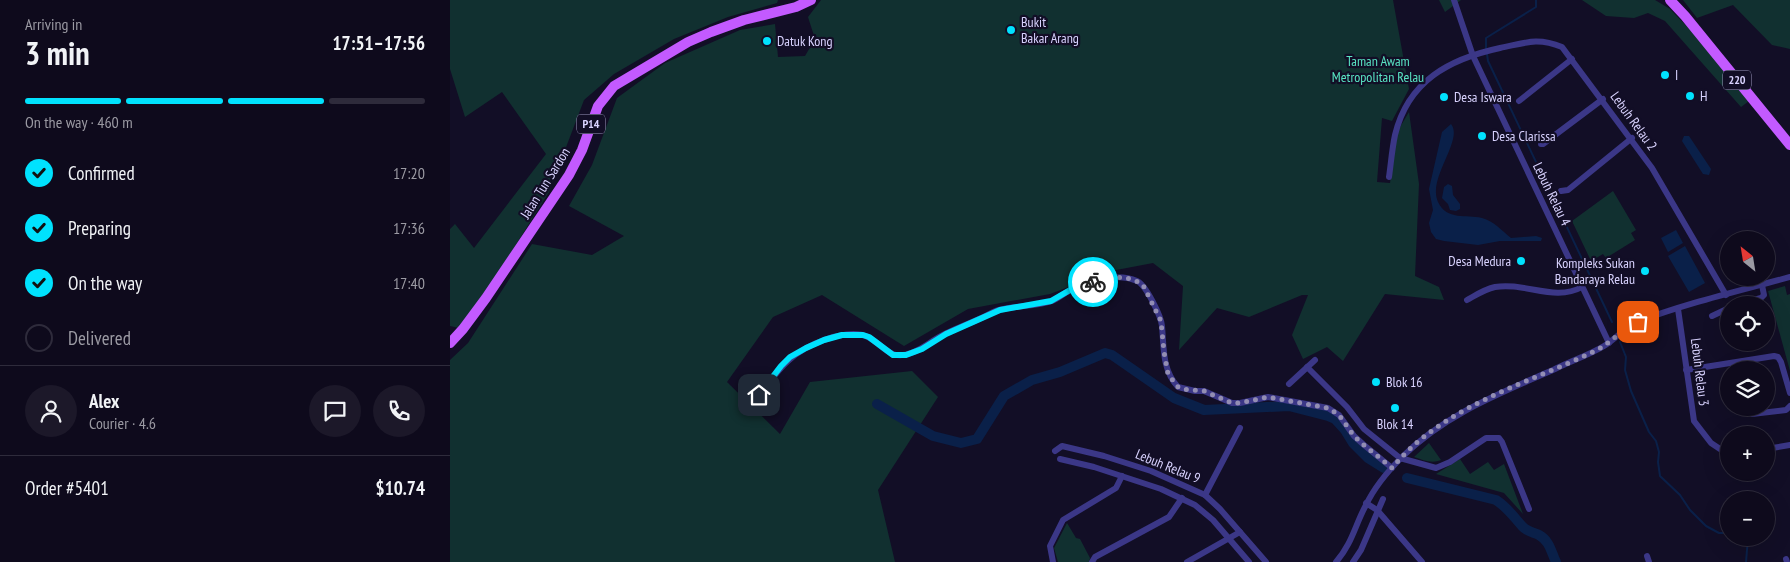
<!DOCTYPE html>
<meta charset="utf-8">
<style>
body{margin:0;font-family:"PT Sans Narrow",sans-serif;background:#1c1829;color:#f1f3f6;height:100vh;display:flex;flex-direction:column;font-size:19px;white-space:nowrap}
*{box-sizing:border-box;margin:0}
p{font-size:16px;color:#9b9aa3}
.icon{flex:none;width:28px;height:28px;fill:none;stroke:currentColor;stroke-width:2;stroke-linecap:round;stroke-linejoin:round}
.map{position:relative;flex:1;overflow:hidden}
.sheet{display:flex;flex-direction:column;background:#0e0a1c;width:450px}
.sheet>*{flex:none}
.needle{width:32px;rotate:330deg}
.fabs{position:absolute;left:1270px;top:231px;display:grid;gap:10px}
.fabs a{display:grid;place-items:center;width:55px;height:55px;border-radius:50%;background:#0e0a1c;box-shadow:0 5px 20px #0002,0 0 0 1px #2e2b3b;font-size:25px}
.pin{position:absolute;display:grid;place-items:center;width:42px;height:42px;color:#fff;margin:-21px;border-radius:10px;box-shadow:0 2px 8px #0006}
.courier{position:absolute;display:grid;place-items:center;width:50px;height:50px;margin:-25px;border:4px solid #00e2fe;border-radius:50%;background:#fff;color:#222;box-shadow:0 1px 6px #0007}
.head em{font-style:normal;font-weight:700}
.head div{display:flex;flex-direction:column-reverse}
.head{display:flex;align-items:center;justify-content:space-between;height:85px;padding:0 25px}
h1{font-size:32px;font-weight:700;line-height:38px}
.bar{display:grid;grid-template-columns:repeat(4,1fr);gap:8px 5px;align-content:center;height:60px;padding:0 25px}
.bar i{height:6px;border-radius:4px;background:#2e2b3b}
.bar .active{background:#00e2fe}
.bar p{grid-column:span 4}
.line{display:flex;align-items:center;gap:12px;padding:0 25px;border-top:1px solid #2e2b3b}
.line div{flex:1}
.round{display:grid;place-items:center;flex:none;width:52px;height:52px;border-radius:26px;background:#1c1829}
ol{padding:0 25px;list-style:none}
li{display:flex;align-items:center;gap:15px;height:55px}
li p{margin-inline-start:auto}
li .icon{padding:5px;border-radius:50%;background:#00e2fe;color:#111;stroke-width:4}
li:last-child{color:#9b9aa3}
li i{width:28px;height:28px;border:2px solid #2e2b3b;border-radius:50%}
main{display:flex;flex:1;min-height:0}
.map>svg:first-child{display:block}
.green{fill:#113030}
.water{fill:#0a2049}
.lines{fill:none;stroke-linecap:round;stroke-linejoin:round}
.stream{stroke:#0a2049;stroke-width:2}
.river{stroke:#0a2049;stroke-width:10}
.minor{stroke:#3b3787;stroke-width:6}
.primary{stroke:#c35aff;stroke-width:10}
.done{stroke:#938eb3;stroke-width:5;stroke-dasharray:0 9}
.route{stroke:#00e2fe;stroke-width:6}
.poi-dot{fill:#00e2fe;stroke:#120e26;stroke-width:2}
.labels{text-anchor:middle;stroke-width:4.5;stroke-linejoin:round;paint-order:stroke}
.shield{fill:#120e26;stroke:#9d98be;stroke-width:1}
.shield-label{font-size:12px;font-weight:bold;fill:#d9d3ff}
.poi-label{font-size:14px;fill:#d9d3ff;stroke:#120e26;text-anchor:start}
.park-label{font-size:14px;fill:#59e5c4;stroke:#120e26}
.street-label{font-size:14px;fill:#d9d3ff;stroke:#120e26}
</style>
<main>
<section class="sheet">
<div class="head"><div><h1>3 min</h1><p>Arriving in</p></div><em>17:51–17:56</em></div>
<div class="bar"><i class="active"></i><i class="active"></i><i class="active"></i><i></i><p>On the way · 460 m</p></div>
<ol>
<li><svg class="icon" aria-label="check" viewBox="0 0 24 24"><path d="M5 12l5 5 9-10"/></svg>Confirmed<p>17:20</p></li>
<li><svg class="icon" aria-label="check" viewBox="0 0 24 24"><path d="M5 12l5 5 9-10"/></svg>Preparing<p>17:36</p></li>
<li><svg class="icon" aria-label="check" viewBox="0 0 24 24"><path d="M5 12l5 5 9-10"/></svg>On the way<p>17:40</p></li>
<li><i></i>Delivered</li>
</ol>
<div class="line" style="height:90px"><a class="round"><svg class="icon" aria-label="person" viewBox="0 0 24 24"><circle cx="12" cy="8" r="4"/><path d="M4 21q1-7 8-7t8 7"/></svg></a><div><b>Alex</b><p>Courier · 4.6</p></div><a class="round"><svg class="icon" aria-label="chat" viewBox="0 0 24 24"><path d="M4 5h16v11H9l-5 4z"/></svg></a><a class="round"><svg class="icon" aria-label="phone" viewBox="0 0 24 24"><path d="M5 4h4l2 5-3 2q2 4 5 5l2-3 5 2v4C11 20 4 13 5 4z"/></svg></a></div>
<div class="line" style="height:65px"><div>Order #5401</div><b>$10.74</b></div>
</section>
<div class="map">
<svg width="1340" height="562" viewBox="0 0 1340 562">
<rect width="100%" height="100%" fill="#120e26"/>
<!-- green -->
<g class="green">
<path d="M0 0H328L327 3 278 17 224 39 164 74 134 100 99 192 13 329 0 326V229L5 224 24 248 96 154 52 92 15 117 0 69Z"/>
<path d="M371 0H943L959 89 942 121 932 118 927 182 940 183 947 132 959 112 969 184 965 276 989 287 994 300 935 294 893 361 877 347 853 359 842 335 858 295H852L799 317 767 308 729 350 733 286 703 263 661 271 600 294 518 309 454 346 372 295 323 317 277 382 330 434 360 382 462 371 488 397 428 490 445 562H0V360L18 343 82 244 142 255 174 236 119 206 142 165 167 98 215 63 290 30 325 24 328 57 355 56 365 39 358 17Z"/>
<path d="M989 0H1011L995 12Z"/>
<path d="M1132 0H1205L1220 9 1245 35 1299 101 1291 107 1215 21 1198 13 1184 18 1156 16Z"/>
<path d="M1233 0H1340V49L1322 45 1283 5 1247 18Z"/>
<path d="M1163 191 1186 230 1181 233 1185 240 1156 258 1153 254 1141 261 1122 221Z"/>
<path d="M1335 286 1337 295 1340 294V371L1318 291Z"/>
<path d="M979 443 991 460C982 464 973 460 964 457Z"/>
<path d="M1010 459 1020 474 1038 462 1044 470 1054 464 1073 514 1054 493 986 474Z"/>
<path d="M617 523 626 538 630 539 640 558 639 562H608L604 548Z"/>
</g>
<!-- water -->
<g class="water">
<path d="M1001 124C1014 140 977 178 988 202 997 221 1016 214 1032 218 1044 221 1052 231 1061 238L1086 236 1092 238 1091 241H1050L1028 245 994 241 986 239 981 232 979 223 983 210 979 189 992 132Z"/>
<path d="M1234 136H1239L1261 169 1259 175 1253 174 1232 141Z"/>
<path d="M998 184 1002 186 1003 195 1010 204V209L1006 211 1000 210 998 204 992 198 994 187Z"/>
<path d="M1226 230 1233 243 1218 252 1211 238Z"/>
<path d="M1235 246 1255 283 1239 292 1218 256Z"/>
</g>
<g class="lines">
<!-- stream -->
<g class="stream">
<path d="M1036 49V38L1086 7V0"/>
<path d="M1037 54 1038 61 1162 322"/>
<path d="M1170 342 1176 357 1175 370 1181 391 1199 432 1206 441 1209 452 1208 462 1210 476 1230 495 1240 510 1256 526 1269 533H1279"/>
<path d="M1296 562 1298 538"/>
</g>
<!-- river -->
<g class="river">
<path d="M427 404 483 436 511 443 527 439 554 396 582 380 610 372 655 353 662 355 724 398 754 410 839 406 878 416 885 419 895 430 903 443 918 458 934 468"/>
<path d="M957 478 1046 500C1058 508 1063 516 1072 526 1077 532 1083 532 1089 535 1100 541 1101 552 1106 562"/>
</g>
<!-- minor -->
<g class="minor">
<path d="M1004 0 1023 56 1159 343"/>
<path d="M1069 101 1122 59"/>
<path d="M1091 144H1093L1153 99"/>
<path d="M939 177C941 163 942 149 945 135 958 81 999 59 1050 48 1075 43 1087 37 1112 47L1202 168 1276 295"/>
<path d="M1111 191 1118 190 1182 138"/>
<path d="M1017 300C1026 295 1035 289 1045 287 1075 282 1105 302 1132 287"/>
<path d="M1286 305 1311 298 1314 295 1312 285"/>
<path d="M1228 309 1244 421 1261 443 1270 449 1279 451"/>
<path d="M1262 316 1279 308"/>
<path d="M857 367 897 407 914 429 950 458 986 468 1000 462 1036 438H1049L1052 442 1079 509"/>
<path d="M1236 370 1324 356 1328 357 1331 362 1340 393"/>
<path d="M839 384 865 360"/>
<path d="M309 395C329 369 342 351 374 340 387 335 406 331 418 337 435 346 440 361 461 353 470 350 477 345 484 340 498 331 514 326 529 319 536 316 542 312 549 310 566 305 585 307 602 301 609 298 614 293 621 290 641 281 666 272 687 281 696 285 711 316 712 326 714 348 712 370 728 387L745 391H754L782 403H790L818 397 878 408 889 415 904 436 914 445 942 468"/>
<path d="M1302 414 1336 410 1340 406"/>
<path d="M1316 449 1340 445"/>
<path d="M605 451 612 446 654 456 701 471 755 495 770 509 816 562"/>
<path d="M610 459 644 467 711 489 745 505 763 520 799 562"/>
<path d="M755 495 790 428"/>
<path d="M916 503 927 510 972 562"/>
<path d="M1197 556 1199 562"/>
<path d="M1336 559 1337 562"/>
<path d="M603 562 600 546 613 520 666 488 672 476"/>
<path d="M642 562 645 557 719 517 732 498"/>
<path d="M737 562 790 532"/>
<path d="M886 562C902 544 905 525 916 505 924 488 939 470 952 457 995 414 1051 393 1105 369 1121 361 1139 355 1154 346 1166 339 1174 328 1187 322 1236 303 1289 291 1340 277"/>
<path d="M903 562 911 550 933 499"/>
</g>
<!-- primary -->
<g class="primary">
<path d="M1220 0 1235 16 1340 145"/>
<path d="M0 343 13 329 36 298 119 175 132 150 148 106 164 86 238 42 261 32 294 20 346 7 361 0"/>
</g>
</g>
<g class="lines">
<!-- done -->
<path class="done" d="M643 282C660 277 678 274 693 285L711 321 714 352 718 374 728 387 732 389 754 391 782 403H790L818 397 878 408 889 415 904 436 914 445 942 468C993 406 1074 385 1143 352 1160 344 1171 330 1188 322"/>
<!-- route -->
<path class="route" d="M309 395 331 366 340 357 356 348 374 340 392 335H413L419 337 443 355H456L472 349 496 334 550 310 601 301 620 290 643 282"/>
</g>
<!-- markers -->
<g class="poi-dot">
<circle cx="561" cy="30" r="5"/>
<circle cx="317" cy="41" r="5"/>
<circle cx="1215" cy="75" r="5"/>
<circle cx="1240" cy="96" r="5"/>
<circle cx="994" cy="97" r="5"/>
<circle cx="1032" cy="136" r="5"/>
<circle cx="1071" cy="261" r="5"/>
<circle cx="1195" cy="271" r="5"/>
<circle cx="926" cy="382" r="5"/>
<circle cx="945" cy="408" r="5"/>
</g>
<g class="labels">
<!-- shield labels -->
<g class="shield">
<rect x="1273" y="70.5" width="28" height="19" rx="4"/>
<rect x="127" y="114.5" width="28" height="19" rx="4"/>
</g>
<g class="shield-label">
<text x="1287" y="84">220</text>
<text x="141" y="128">P14</text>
</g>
<!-- poi labels -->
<g class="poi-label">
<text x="571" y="27">Bukit<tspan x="571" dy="16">Bakar Arang</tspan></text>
<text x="327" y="46">Datuk Kong</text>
<text x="1225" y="80">I</text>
<text x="1250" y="101">H</text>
<text x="1004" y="102">Desa Iswara</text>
<text x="1042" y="141">Desa Clarissa</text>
<text x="1061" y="266" text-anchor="end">Desa Medura</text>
<text x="1185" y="268" text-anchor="end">Kompleks Sukan<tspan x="1185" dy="16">Bandaraya Relau</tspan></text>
<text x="936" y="387">Blok 16</text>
<text x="945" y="429" text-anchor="middle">Blok 14</text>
</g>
<!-- park labels -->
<g class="park-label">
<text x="928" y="66">Taman Awam<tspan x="928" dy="16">Metropolitan Relau</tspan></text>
</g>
<!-- street labels -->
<g class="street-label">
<text transform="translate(1184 121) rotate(54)" y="5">Lebuh Relau 2</text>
<text transform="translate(95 183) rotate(-58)" y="5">Jalan Tun Sardon</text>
<text transform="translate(1102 194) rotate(64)" y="5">Lebuh Relau 4</text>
<text transform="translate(1250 372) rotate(83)" y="5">Lebuh Relau 3</text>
<text transform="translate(718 466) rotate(22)" y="5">Lebuh Relau 9</text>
</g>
</g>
</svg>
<div class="fabs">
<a><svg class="needle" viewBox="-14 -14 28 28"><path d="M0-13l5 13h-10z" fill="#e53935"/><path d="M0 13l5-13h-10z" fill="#9b9aa3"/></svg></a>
<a><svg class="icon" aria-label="locate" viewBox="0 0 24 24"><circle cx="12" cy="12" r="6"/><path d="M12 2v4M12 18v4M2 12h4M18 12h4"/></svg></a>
<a><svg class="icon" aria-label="layers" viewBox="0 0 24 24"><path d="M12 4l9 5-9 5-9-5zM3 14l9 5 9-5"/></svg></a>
<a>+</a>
<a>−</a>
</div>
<div class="pin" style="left:1188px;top:322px;background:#ea580c"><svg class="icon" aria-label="bag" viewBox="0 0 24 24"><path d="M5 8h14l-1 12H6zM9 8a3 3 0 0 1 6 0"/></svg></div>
<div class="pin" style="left:309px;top:395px;background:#1f2937"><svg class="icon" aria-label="home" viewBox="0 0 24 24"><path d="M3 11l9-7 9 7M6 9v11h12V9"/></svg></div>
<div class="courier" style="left:643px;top:282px"><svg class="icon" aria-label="bike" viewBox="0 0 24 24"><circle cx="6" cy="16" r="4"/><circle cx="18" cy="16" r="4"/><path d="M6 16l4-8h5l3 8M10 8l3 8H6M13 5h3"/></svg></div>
</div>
</main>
